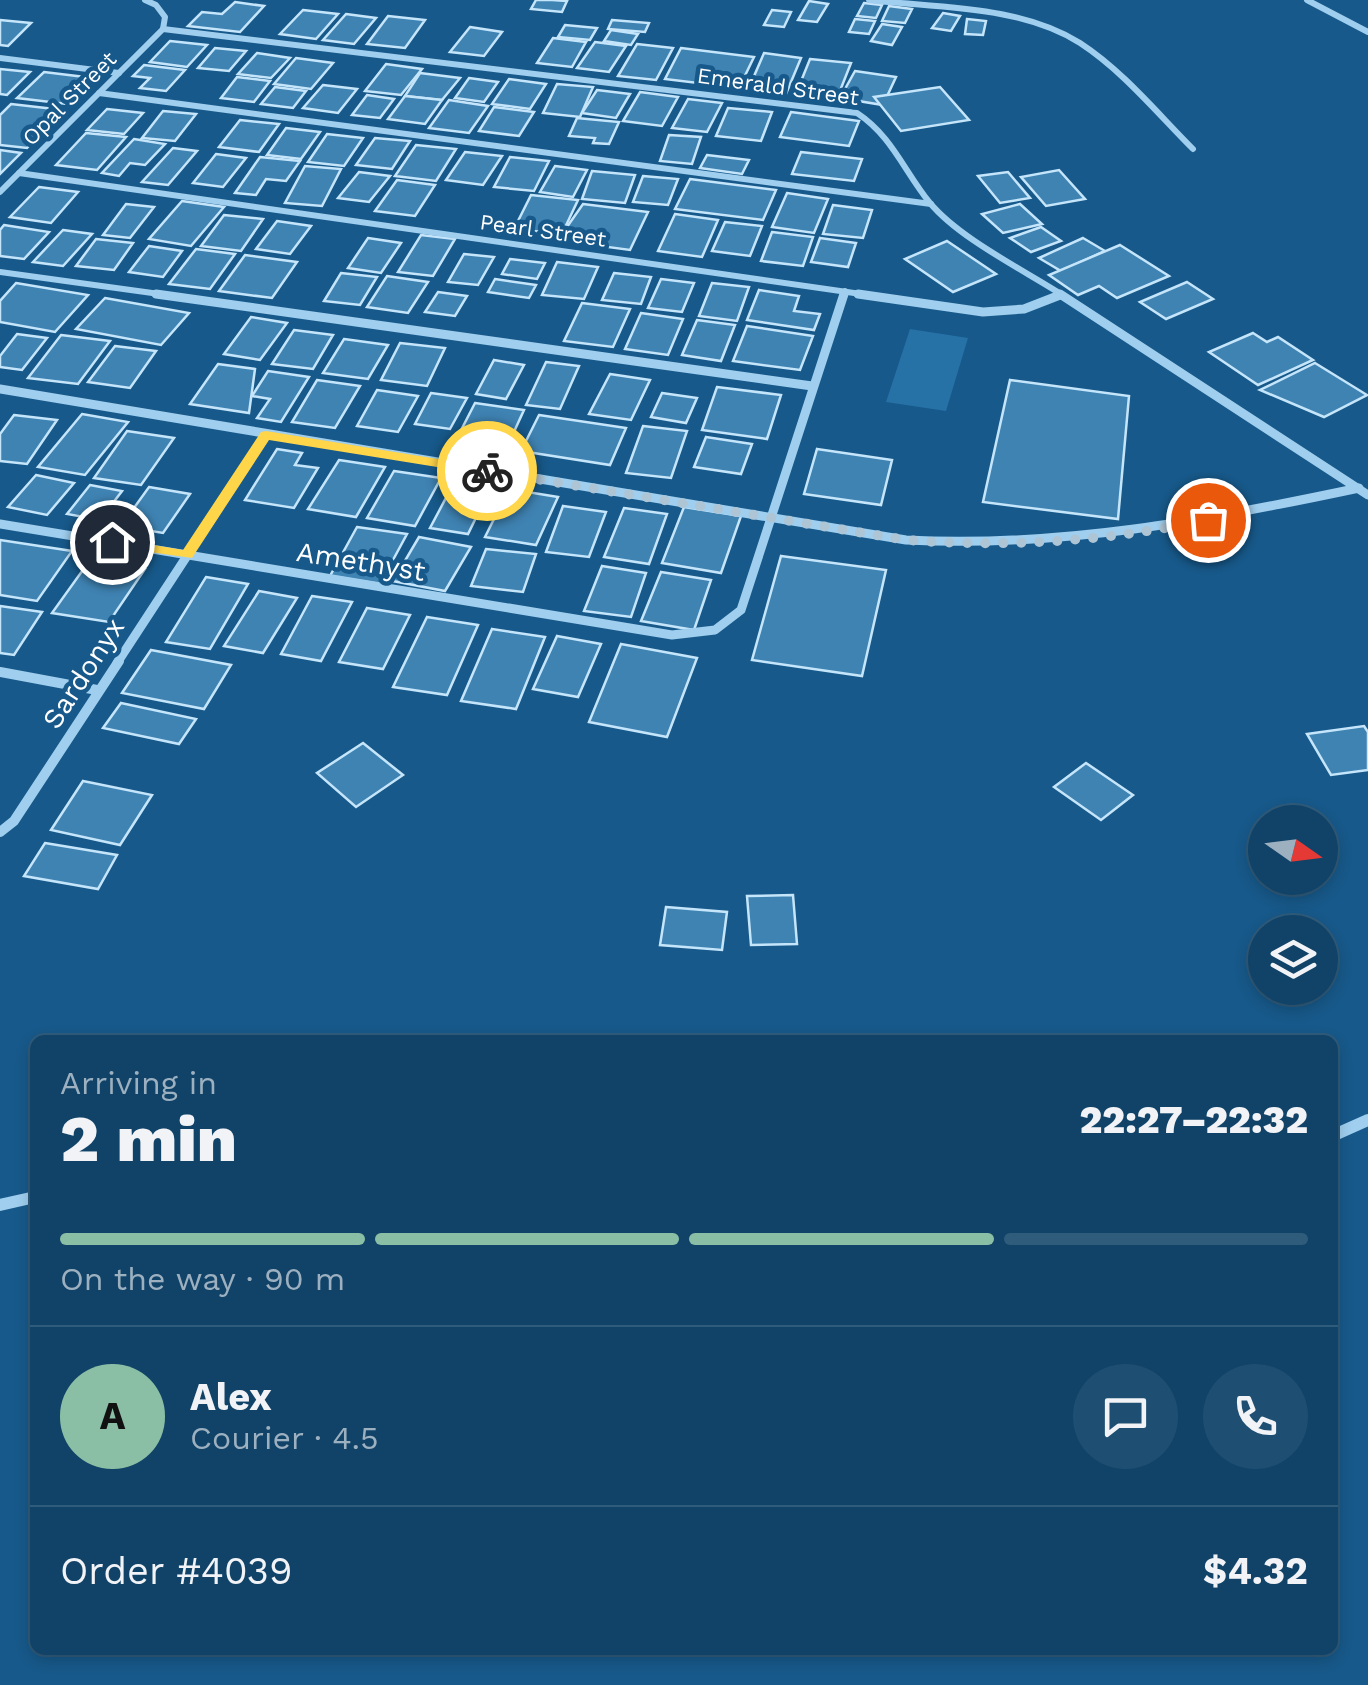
<!DOCTYPE html>
<meta charset="utf-8">
<style>
body{margin:0;font-family:"Work Sans",sans-serif;background:#1e4e71;color:#f1f3f6;height:100vh;display:flex;flex-direction:column;font-size:38px;white-space:nowrap}
*{box-sizing:border-box;margin:0}
p{font-size:32px;color:#9cb0c0}
.icon{flex:none;width:55px;height:55px;fill:none;stroke:currentColor;stroke-width:2;stroke-linecap:round;stroke-linejoin:round}
.map{position:relative;flex:1;overflow:hidden}
.panel{position:absolute;left:30px;top:1035px;width:1308px;height:620px;display:flex;flex-direction:column;background:#114368;border-radius:15px;box-shadow:0 5px 15px #0003,0 0 0 2px #305c7c}
.panel>*{flex:none}
.needle{width:65px;rotate:104deg}
.tools{position:absolute;left:1248px;top:805px;display:grid;gap:20px}
.tools a{display:grid;place-items:center;width:90px;height:90px;border-radius:50%;background:#114368;box-shadow:0 5px 15px #0003,0 0 0 2px #305c7c;font-size:50px}
.pin{position:absolute;display:grid;place-items:center;width:85px;height:85px;color:#fff;margin:-42px;border:5px solid #fff;border-radius:50%;box-shadow:0 2px 10px #0007}
.courier{position:absolute;display:grid;place-items:center;width:100px;height:100px;margin:-50px;border:8px solid #ffd54a;border-radius:50%;background:#fff;color:#222;box-shadow:0 2px 12px #0007}
.headline em{font-style:normal;font-weight:800}
.headline div{display:flex;flex-direction:column-reverse}
.headline{display:flex;align-items:center;justify-content:space-between;height:170px;padding:0 30px}
h1{font-size:65px;font-weight:800;line-height:75px}
.bar{display:grid;grid-template-columns:repeat(4,1fr);gap:15px 10px;align-content:center;height:120px;padding:0 30px}
.bar i{height:12px;border-radius:8px;background:#305c7c}
.bar .active{background:#8abfa5}
.bar p{grid-column:span 4}
.line{display:flex;align-items:center;gap:25px;padding:0 30px;border-top:2px solid #305c7c}
.line div{flex:1}
.round{display:grid;place-items:center;flex:none;width:105px;height:105px;border-radius:52px;background:#1e4e71}
.map>svg:first-child{display:block}
.green{fill:#2672a7}
.building{fill:#3f83b3;stroke:#c5e5fa;stroke-width:2.5}
.lines{fill:none;stroke-linecap:round;stroke-linejoin:round}
.street-far3{stroke:#9fceee;stroke-width:6}
.street-far2{stroke:#9fceee;stroke-width:9}
.street-far1{stroke:#9fceee;stroke-width:10}
.street{stroke:#9fceee;stroke-width:12}
.route{fill:#ffd54a}
.done{stroke:#aec5d6;stroke-width:10;stroke-dasharray:0 18}
.labels{text-anchor:middle;stroke-width:9;stroke-linejoin:round;paint-order:stroke}
.far-street-label{font-size:22px;fill:#fff;stroke:#17598a}
.street-label{font-size:28px;fill:#fff;stroke:#17598a}
</style>
<div class="map">
<svg width="1368" height="1685" viewBox="0 0 1368 1685">
<rect width="100%" height="100%" fill="#17598a"/>
<!-- green -->
<path class="green" d="M910 329 968 338 946 411 886 402Z"/>
<!-- building -->
<g class="building">
<path d="M536 0H552L567 1 562 12 531 9Z"/>
<path d="M809 1 828 4 817 22 798 20Z"/>
<path d="M235 2 264 6 240 32 188 26 202 12 222 14Z"/>
<path d="M864 3 882 5 876 18 857 16Z"/>
<path d="M889 6 912 9 905 23 882 21Z"/>
<path d="M303 10 338 14 316 39 280 34Z"/>
<path d="M772 10 791 12 784 27 764 25Z"/>
<path d="M943 13 960 16 951 31 932 28Z"/>
<path d="M346 14 376 18 354 44 323 40Z"/>
<path d="M388 16 425 20 405 48 367 44Z"/>
<path d="M855 19 875 21 869 34 849 32Z"/>
<path d="M967 19 986 21 983 35 965 34Z"/>
<path d="M0 20 31 23 8 46 0 45Z"/>
<path d="M612 20 649 23 645 32 608 29Z"/>
<path d="M882 24 902 27 892 45 871 41Z"/>
<path d="M565 25 597 28 590 40 558 37Z"/>
<path d="M470 27 502 32 484 56 450 52Z"/>
<path d="M611 30 638 34 631 45 604 41Z"/>
<path d="M553 38 586 42 572 67 537 63Z"/>
<path d="M170 41 207 45 187 67 150 62Z"/>
<path d="M595 42 626 46 609 72 577 68Z"/>
<path d="M637 44 673 48 656 80 618 76Z"/>
<path d="M215 48 246 51 229 71 198 68Z"/>
<path d="M681 48 754 57 739 88 665 79Z"/>
<path d="M257 53 290 58 271 78 238 74Z"/>
<path d="M764 53 801 58 786 94 748 90Z"/>
<path d="M296 58 333 63 311 89 274 84Z"/>
<path d="M810 59 851 63 836 101 795 96Z"/>
<path d="M386 64 422 69 401 95 365 91Z"/>
<path d="M144 65 185 70 166 91 140 88 150 78 133 76Z"/>
<path d="M0 69 30 72 7 95 0 94Z"/>
<path d="M855 71 896 77 883 105 840 98Z"/>
<path d="M44 72 93 78 67 104 17 98Z"/>
<path d="M420 73 460 78 442 100 405 96Z"/>
<path d="M237 77 270 81 254 102 221 98Z"/>
<path d="M469 78 498 82 484 102 455 98Z"/>
<path d="M509 79 546 84 530 109 492 104Z"/>
<path d="M557 84 593 87 580 117 543 113Z"/>
<path d="M323 85 357 89 338 113 303 108Z"/>
<path d="M275 87 306 91 293 108 261 104Z"/>
<path d="M940 87 969 120 901 131 874 97Z"/>
<path d="M597 90 630 94 616 118 582 113Z"/>
<path d="M640 92 678 97 662 126 623 121Z"/>
<path d="M367 95 394 99 380 118 352 115Z"/>
<path d="M405 96 442 100 425 124 388 119Z"/>
<path d="M688 99 722 103 707 132 672 128Z"/>
<path d="M449 100 488 106 469 133 429 128Z"/>
<path d="M11 104 63 110 27 148 0 145V115Z"/>
<path d="M494 107 534 112 519 136 479 131Z"/>
<path d="M728 108 772 112 761 141 716 136Z"/>
<path d="M107 109 143 113 124 134 87 130Z"/>
<path d="M163 111 196 114 175 141 142 138Z"/>
<path d="M791 112 859 121 849 146 780 137Z"/>
<path d="M577 118 619 122 609 144 593 143 595 138 569 136Z"/>
<path d="M240 120 279 124 259 152 219 147Z"/>
<path d="M286 128 320 132 301 159 267 155Z"/>
<path d="M86 133 126 137 97 170 56 165Z"/>
<path d="M327 134 363 138 344 166 308 162Z"/>
<path d="M669 135 701 137 692 164 660 161Z"/>
<path d="M375 138 410 141 392 169 356 165Z"/>
<path d="M134 139 165 144 145 165 130 163 119 176 102 173Z"/>
<path d="M416 145 456 149 436 181 395 176Z"/>
<path d="M173 148 197 151 168 185 142 182Z"/>
<path d="M0 150 21 153 0 174Z"/>
<path d="M465 152 502 156 483 185 446 180Z"/>
<path d="M801 152 862 159 854 181 792 174Z"/>
<path d="M216 154 246 158 223 187 193 183Z"/>
<path d="M707 155 749 160 742 174 700 168Z"/>
<path d="M260 157 300 161 286 181 266 179 256 195 235 193Z"/>
<path d="M510 157 549 161 534 191 494 187Z"/>
<path d="M305 166 341 169 322 206 285 203Z"/>
<path d="M555 166 587 170 573 197 540 192Z"/>
<path d="M1059 170 1085 199 1046 206 1021 177Z"/>
<path d="M592 171 635 175 625 203 582 199Z"/>
<path d="M359 172 390 176 369 202 338 198Z"/>
<path d="M1008 172 1030 198 1000 203 978 176Z"/>
<path d="M643 176 678 179 668 205 633 202Z"/>
<path d="M690 179 776 190 763 220 675 209Z"/>
<path d="M397 180 435 185 415 216 375 211Z"/>
<path d="M39 187 78 192 51 223 10 217Z"/>
<path d="M787 193 828 199 814 233 772 227Z"/>
<path d="M531 195 578 200 562 234 514 229Z"/>
<path d="M182 201 224 207 191 246 149 239Z"/>
<path d="M126 204 154 207 130 238 103 235Z"/>
<path d="M583 204 648 212 630 250 563 241 562 234Z"/>
<path d="M1020 204 1042 224 1003 233 982 214Z"/>
<path d="M833 205 872 210 863 238 823 234Z"/>
<path d="M675 214 718 220 702 257 658 251Z"/>
<path d="M224 215 263 219 241 251 201 246Z"/>
<path d="M277 221 311 226 290 254 256 249Z"/>
<path d="M725 222 762 226 750 256 712 251Z"/>
<path d="M4 225 49 232 24 259 0 256V230Z"/>
<path d="M1041 227 1061 241 1031 252 1010 238Z"/>
<path d="M63 230 92 234 63 266 33 262Z"/>
<path d="M772 232 813 237 803 266 761 261Z"/>
<path d="M421 235 455 239 433 276 398 272Z"/>
<path d="M368 238 401 243 381 273 348 268Z"/>
<path d="M820 238 856 243 848 267 811 262Z"/>
<path d="M1083 238 1105 251 1061 271 1039 258Z"/>
<path d="M96 239 133 243 114 270 76 266Z"/>
<path d="M947 241 996 274 953 292 905 259Z"/>
<path d="M1120 245 1169 276 1117 298 1099 286 1078 295 1049 275Z"/>
<path d="M149 246 182 251 163 277 129 272Z"/>
<path d="M196 249 235 254 210 289 169 284Z"/>
<path d="M464 254 494 257 478 285 448 282Z"/>
<path d="M245 255 297 262 272 298 219 291Z"/>
<path d="M510 259 545 263 537 279 502 274Z"/>
<path d="M557 262 598 267 584 299 542 295Z"/>
<path d="M341 273 377 277 360 305 324 301Z"/>
<path d="M614 273 651 277 641 304 602 300Z"/>
<path d="M387 276 428 282 408 313 367 307Z"/>
<path d="M495 279 536 285 529 298 488 292Z"/>
<path d="M661 279 694 283 682 312 648 308Z"/>
<path d="M1187 282 1213 299 1166 319 1140 302Z"/>
<path d="M16 283 88 295 55 332 0 322V301Z"/>
<path d="M712 283 749 287 737 321 699 316Z"/>
<path d="M759 290 799 296 794 311 820 314 814 330 747 320Z"/>
<path d="M438 292 467 296 455 316 425 312Z"/>
<path d="M105 298 189 313 161 345 76 329Z"/>
<path d="M582 303 630 309 613 347 564 341Z"/>
<path d="M641 313 683 319 668 355 625 349Z"/>
<path d="M251 317 287 323 260 360 224 354Z"/>
<path d="M697 320 735 325 721 361 682 355Z"/>
<path d="M747 326 813 336 800 370 733 361Z"/>
<path d="M294 330 333 335 313 369 272 364Z"/>
<path d="M1253 333 1267 342 1278 337 1313 360 1258 385 1209 352Z"/>
<path d="M17 334 47 338 22 370 0 367V356Z"/>
<path d="M61 335 110 341 78 384 28 378Z"/>
<path d="M344 339 388 345 368 379 323 373Z"/>
<path d="M400 343 445 348 427 386 381 380Z"/>
<path d="M115 346 156 351 130 388 88 382Z"/>
<path d="M494 360 524 365 506 399 476 394Z"/>
<path d="M546 362 579 366 560 409 526 405Z"/>
<path d="M1315 363 1367 395 1324 417 1260 390Z"/>
<path d="M218 364 255 369 249 413 190 404Z"/>
<path d="M268 371 309 377 281 422 257 418 270 399 252 396Z"/>
<path d="M610 374 650 380 631 420 589 414Z"/>
<path d="M317 380 360 386 335 428 292 422Z"/>
<path d="M1010 380 1129 396 1118 519 983 502Z"/>
<path d="M717 387 781 395 767 439 702 430Z"/>
<path d="M377 390 418 396 398 432 357 426Z"/>
<path d="M431 393 467 398 450 429 415 424Z"/>
<path d="M662 393 697 398 686 423 651 417Z"/>
<path d="M475 403 524 410 507 447 456 440Z"/>
<path d="M82 414 128 422 85 475 38 467Z"/>
<path d="M14 415 57 420 27 464 0 461V434Z"/>
<path d="M539 415 626 428 610 465 521 451Z"/>
<path d="M643 426 687 431 671 478 626 473Z"/>
<path d="M127 431 174 438 141 485 94 478Z"/>
<path d="M706 437 752 444 741 474 694 467Z"/>
<path d="M277 449 302 453 295 465 318 468 294 508 245 500Z"/>
<path d="M817 449 892 460 881 505 804 494Z"/>
<path d="M339 460 385 467 356 517 308 509Z"/>
<path d="M394 471 441 478 415 526 367 518Z"/>
<path d="M36 475 74 483 47 515 8 507Z"/>
<path d="M456 479 492 485 468 534 430 528Z"/>
<path d="M90 485 122 491 100 520 67 514Z"/>
<path d="M149 487 190 494 163 533 121 526Z"/>
<path d="M509 489 558 497 536 545 485 537Z"/>
<path d="M563 506 606 512 589 557 546 552Z"/>
<path d="M684 507 741 516 721 573 662 563Z"/>
<path d="M624 508 667 514 649 564 604 557Z"/>
<path d="M357 527 407 534 380 584 330 576Z"/>
<path d="M419 537 471 547 445 591 393 581Z"/>
<path d="M0 540 72 551 37 601 0 595Z"/>
<path d="M486 549 536 554 523 592 471 586Z"/>
<path d="M781 556 886 570 862 676 752 660Z"/>
<path d="M90 560 145 569 109 622 52 613Z"/>
<path d="M602 566 646 573 631 617 584 611Z"/>
<path d="M661 572 711 580 694 630 641 621Z"/>
<path d="M206 577 248 584 210 649 166 642Z"/>
<path d="M259 591 297 598 263 653 224 646Z"/>
<path d="M312 596 352 602 321 661 281 654Z"/>
<path d="M0 606 42 612 14 655 0 653Z"/>
<path d="M367 608 410 615 383 669 339 662Z"/>
<path d="M427 617 478 625 447 695 393 687Z"/>
<path d="M492 629 545 637 516 709 461 701Z"/>
<path d="M557 636 601 644 578 697 533 689Z"/>
<path d="M621 644 697 658 667 737 589 722Z"/>
<path d="M151 650 231 665 204 709 122 693Z"/>
<path d="M121 703 196 719 179 744 103 728Z"/>
<path d="M1364 726 1368 732V770L1331 775 1307 734Z"/>
<path d="M363 743 403 775 356 807 317 773Z"/>
<path d="M1086 763 1133 795 1101 820 1054 787Z"/>
<path d="M83 781 152 795 120 845 51 830Z"/>
<path d="M45 843 117 855 98 889 24 876Z"/>
<path d="M793 895 797 944 751 945 747 896Z"/>
<path d="M666 907 727 912 722 950 660 945Z"/>
</g>
<g class="lines">
<!-- street-far3 -->
<g class="street-far3">
<path d="M145 0 156 5 165 17 163 29"/>
<path d="M869 0C937 8 1020 5 1080 43 1123 71 1157 113 1193 149"/>
<path d="M1307 0 1368 32"/>
<path d="M163 29 857 113C892 136 904 171 930 203 960 239 1024 270 1064 296"/>
<path d="M0 58 119 73"/>
<path d="M99 93 931 204"/>
<path d="M19 173 875 296"/>
<path d="M0 192 163 29"/>
<path d="M0 272 174 296"/>
<path d="M843 296 845 291"/>
<path d="M1056 296 1060 295"/>
</g>
<!-- street-far2 -->
<g class="street-far2">
<path d="M156 294 812 386"/>
<path d="M858 294 983 312 1024 309 1060 295"/>
<path d="M1060 294 1368 495"/>
<path d="M0 389 906 540C1061 548 1208 520 1359 488"/>
<path d="M0 524 672 635 715 630 741 610 844 294"/>
<path d="M117 663 266 435"/>
</g>
<!-- street-far1 -->
<g class="street-far1">
<path d="M0 672 97 690"/>
<path d="M0 832 14 821 119 661"/>
</g>
<!-- street -->
<g class="street">
<path d="M1332 1136 1368 1120"/>
<path d="M0 1205 35 1197"/>
</g>
</g>
<!-- route -->
<path class="route" d="M266 431 487 467 494 471 487 475 269 440 192 558 107 546 105 542 112 538 183 550 261 432Z"/>
<g class="lines">
<!-- done -->
<path class="done" d="M487 471 906 540C1008 548 1108 541 1208 520"/>
</g>
<g class="labels">
<!-- far-street labels -->
<g class="far-street-label">
<text transform="translate(778 86) rotate(8)" y="8">Emerald Street</text>
<text transform="translate(69 98) rotate(-45)" y="8">Opal Street</text>
<text transform="translate(543 230) rotate(8)" y="8">Pearl Street</text>
</g>
<!-- street labels -->
<g class="street-label">
<text transform="translate(361 561) rotate(9)" y="10">Amethyst</text>
<text transform="translate(83 673) rotate(-57)" y="10">Sardonyx</text>
</g>
</g>
</svg>
<div class="tools">
<a><svg class="needle" viewBox="-14 -14 28 28"><path d="M0-13l5 13h-10z" fill="#e53935"/><path d="M0 13l5-13h-10z" fill="#9cb0c0"/></svg></a>
<a><svg class="icon" aria-label="layers" viewBox="0 0 24 24"><path d="M12 4l9 5-9 5-9-5zM3 14l9 5 9-5"/></svg></a>
</div>
<div class="pin" style="left:1208px;top:520px;background:#ea580c"><svg class="icon" aria-label="bag" viewBox="0 0 24 24"><path d="M5 8h14l-1 12H6zM9 8a3 3 0 0 1 6 0"/></svg></div>
<div class="pin" style="left:112px;top:542px;background:#1f2937"><svg class="icon" aria-label="home" viewBox="0 0 24 24"><path d="M3 11l9-7 9 7M6 9v11h12V9"/></svg></div>
<div class="courier" style="left:487px;top:471px"><svg class="icon" aria-label="bike" viewBox="0 0 24 24"><circle cx="6" cy="16" r="4"/><circle cx="18" cy="16" r="4"/><path d="M6 16l4-8h5l3 8M10 8l3 8H6M13 5h3"/></svg></div>
<section class="panel">
<div class="headline"><div><h1>2 min</h1><p>Arriving in</p></div><em>22:27–22:32</em></div>
<div class="bar"><i class="active"></i><i class="active"></i><i class="active"></i><i></i><p>On the way · 90 m</p></div>
<div class="line" style="height:180px"><b class="round" style="background:#8abfa5;color:#111">A</b><div><b>Alex</b><p>Courier · 4.5</p></div><a class="round"><svg class="icon" aria-label="chat" viewBox="0 0 24 24"><path d="M4 5h16v11H9l-5 4z"/></svg></a><a class="round"><svg class="icon" aria-label="phone" viewBox="0 0 24 24"><path d="M5 4h4l2 5-3 2q2 4 5 5l2-3 5 2v4C11 20 4 13 5 4z"/></svg></a></div>
<div class="line" style="height:130px"><div>Order #4039</div><b>$4.32</b></div>
</section>
</div>
